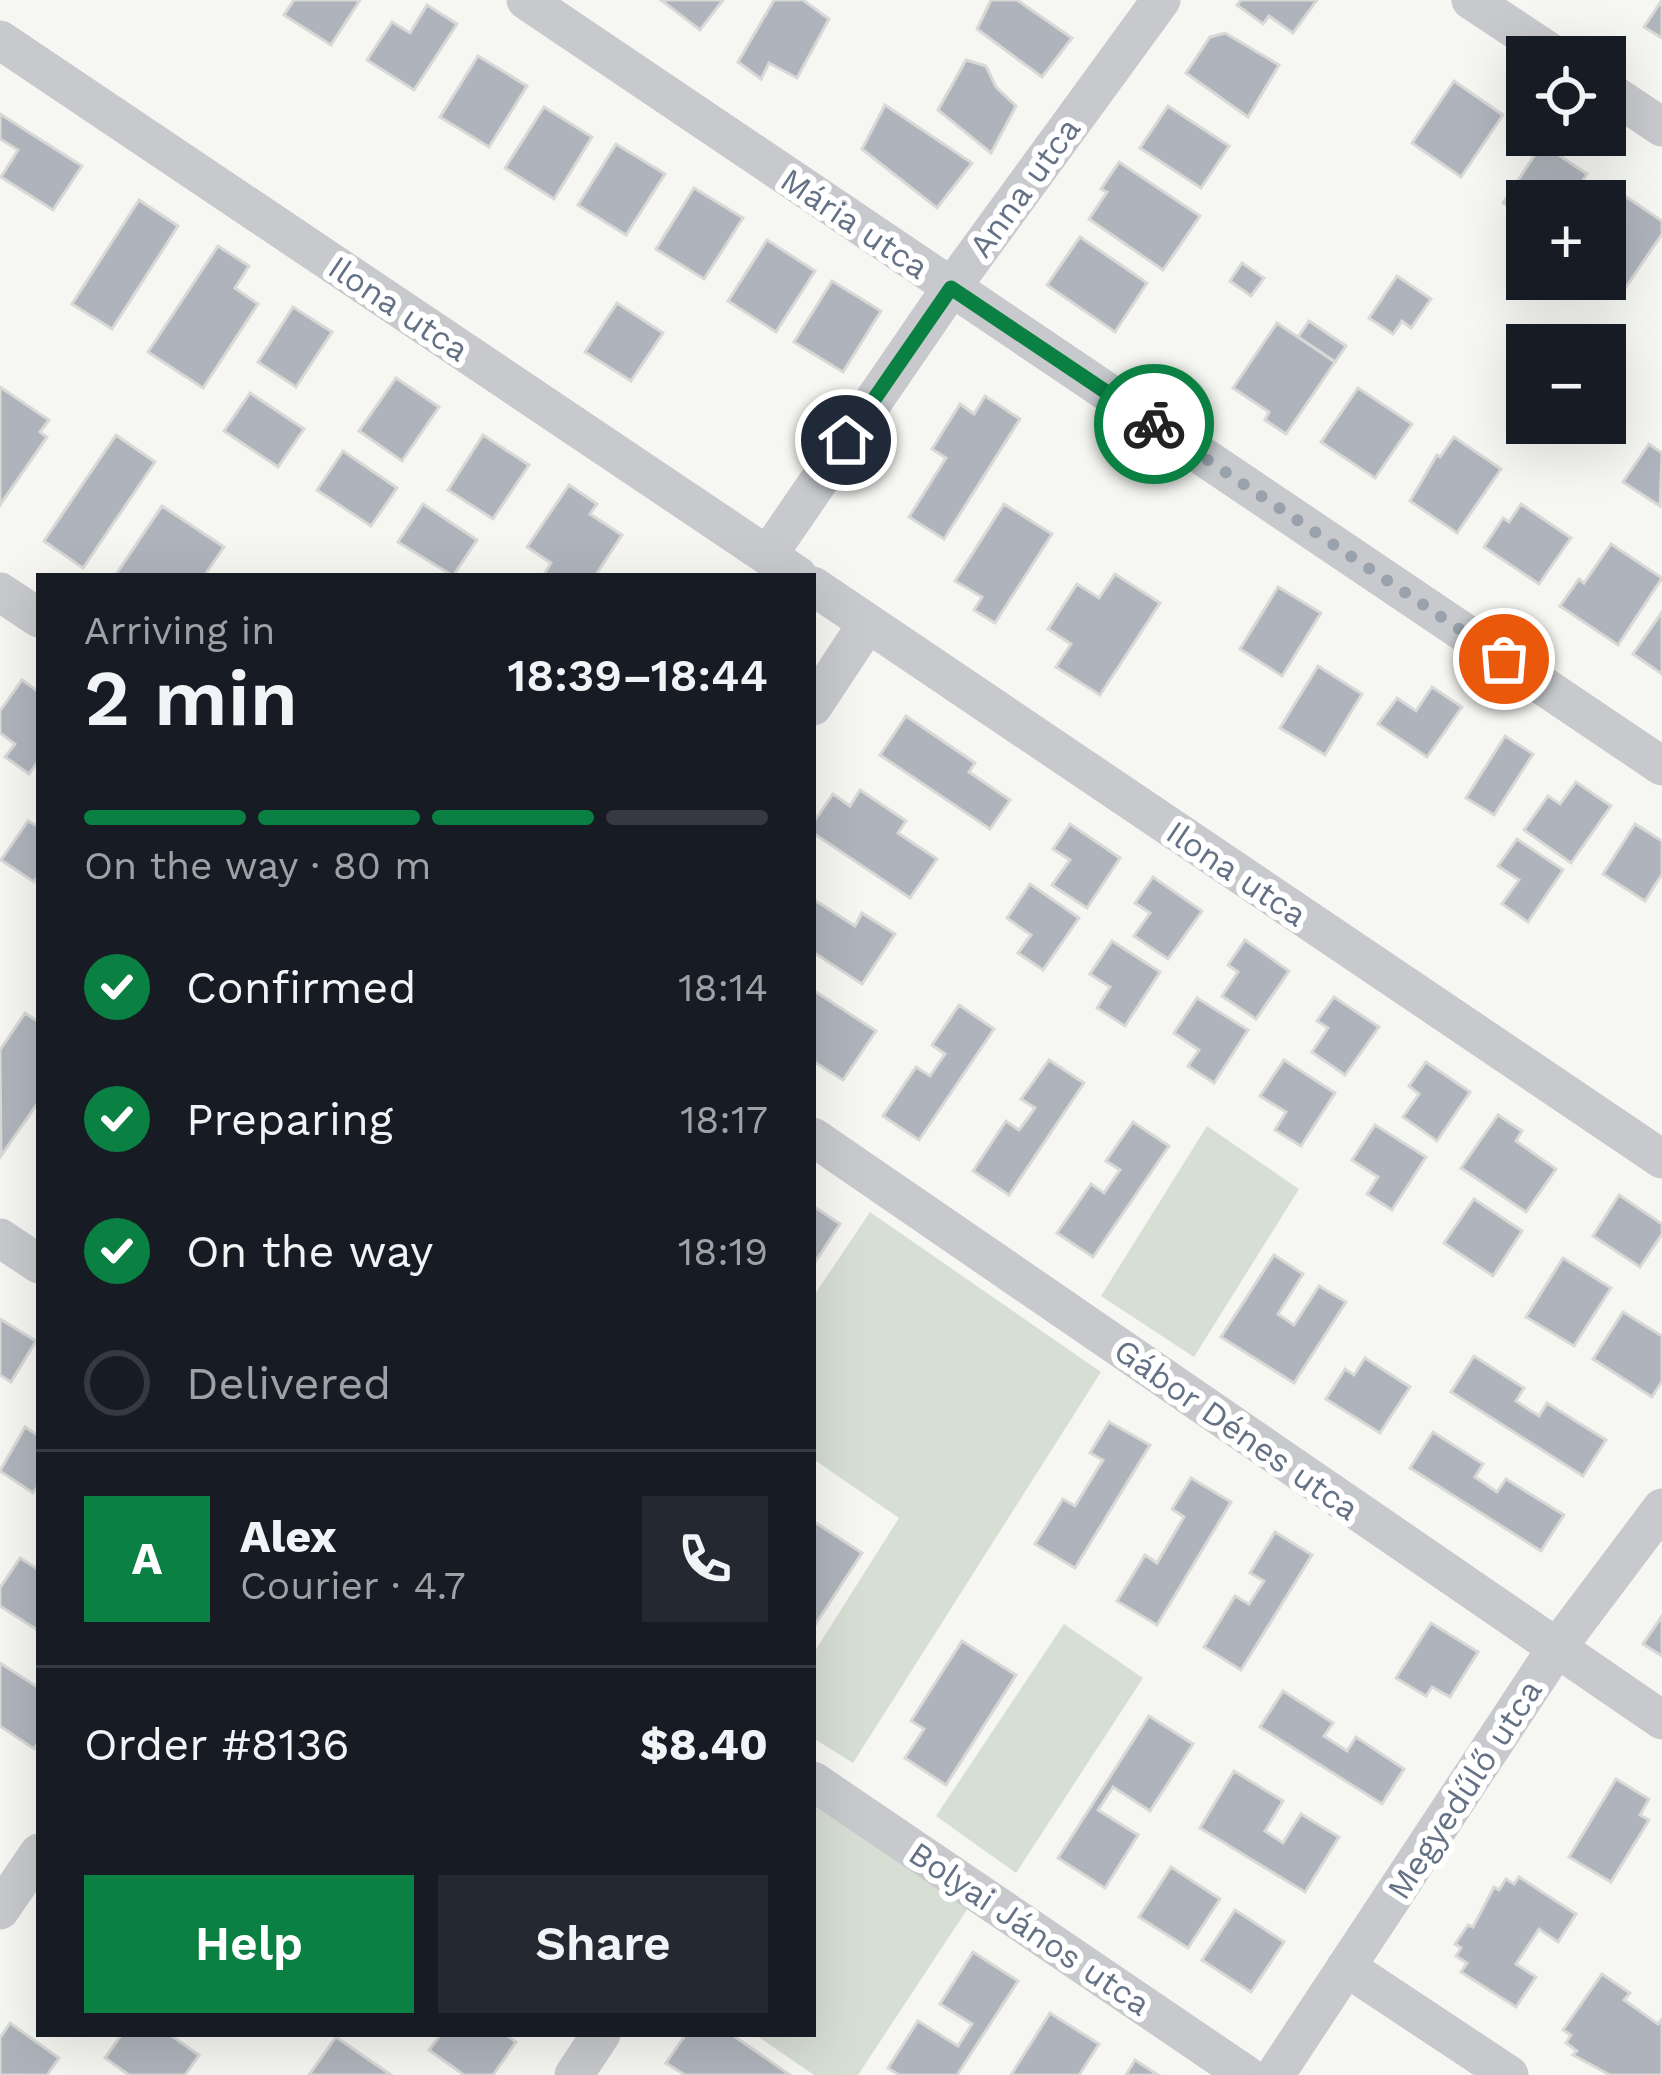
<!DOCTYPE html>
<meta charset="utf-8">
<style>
body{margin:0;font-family:"Work Sans",sans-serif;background:#242831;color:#f1f3f6;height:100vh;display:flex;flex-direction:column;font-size:45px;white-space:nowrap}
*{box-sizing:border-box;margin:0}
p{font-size:39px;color:#9ea1a6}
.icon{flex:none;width:66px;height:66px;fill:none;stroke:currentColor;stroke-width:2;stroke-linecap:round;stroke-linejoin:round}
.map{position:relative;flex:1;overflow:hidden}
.drawer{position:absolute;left:36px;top:573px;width:780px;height:1464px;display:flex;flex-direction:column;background:#171b24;border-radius:0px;box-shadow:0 12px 48px #0002}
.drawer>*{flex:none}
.tools{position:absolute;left:1506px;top:36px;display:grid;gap:24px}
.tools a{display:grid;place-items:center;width:120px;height:120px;border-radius:0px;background:#171b24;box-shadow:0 12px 48px #0002;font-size:60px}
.pin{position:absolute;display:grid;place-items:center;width:102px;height:102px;color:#fff;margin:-51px;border:6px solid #fff;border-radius:50%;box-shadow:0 3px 12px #0007}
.courier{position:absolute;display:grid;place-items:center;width:120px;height:120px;margin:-60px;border:9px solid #0b8043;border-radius:50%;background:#fff;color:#222;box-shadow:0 3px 15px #0007}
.overview em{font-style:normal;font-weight:600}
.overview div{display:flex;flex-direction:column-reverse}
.overview{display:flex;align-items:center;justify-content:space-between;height:204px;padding:0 48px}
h1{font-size:78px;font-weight:600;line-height:90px}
.bar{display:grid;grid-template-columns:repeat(4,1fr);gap:18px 12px;align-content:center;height:144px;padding:0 48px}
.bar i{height:15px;border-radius:9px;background:#363941}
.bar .active{background:#0b8043}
.bar p{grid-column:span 4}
.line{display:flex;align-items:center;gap:30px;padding:0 48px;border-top:3px solid #363941}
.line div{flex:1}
.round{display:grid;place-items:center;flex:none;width:126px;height:126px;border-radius:0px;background:#242831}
ol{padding:0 48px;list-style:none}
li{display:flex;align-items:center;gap:36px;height:132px}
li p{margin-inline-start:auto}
li .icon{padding:12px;border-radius:50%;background:#0b8043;color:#fff;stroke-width:4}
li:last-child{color:#9ea1a6}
li i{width:66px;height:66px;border:6px solid #363941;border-radius:50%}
.action{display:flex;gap:24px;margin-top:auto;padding:24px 48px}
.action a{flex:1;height:138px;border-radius:0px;background:#0b8043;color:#fff;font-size:48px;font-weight:600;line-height:138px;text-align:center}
.action a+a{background:#242831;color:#f1f3f6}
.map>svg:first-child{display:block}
.green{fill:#d7ded4}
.building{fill:#afb4bc;stroke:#d8d8d6;stroke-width:3}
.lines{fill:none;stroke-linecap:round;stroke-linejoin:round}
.minor{stroke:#c7c9cd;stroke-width:39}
.done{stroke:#98a1ac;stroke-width:12;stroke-dasharray:0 21.6}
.route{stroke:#0b8043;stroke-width:15}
.labels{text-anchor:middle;stroke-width:12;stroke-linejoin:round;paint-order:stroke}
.street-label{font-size:33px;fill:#657285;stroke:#fff}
</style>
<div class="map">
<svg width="1662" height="2075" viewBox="0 0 1662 2075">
<rect width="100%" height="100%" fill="#f6f7f3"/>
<!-- green -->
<g class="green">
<path d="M1207 1126 1299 1189 1194 1357 1101 1296Z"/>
<path d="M870 1212 1101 1372 853 1763 813 1738V1654L899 1518 813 1459V1297Z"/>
<path d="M1064 1624 1143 1678 1016 1873 936 1816Z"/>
<path d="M813 1799 970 1905 858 2075H814L754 2034H813Z"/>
</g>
<!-- building -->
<g class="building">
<path d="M294 0H360L331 45 284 15Z"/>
<path d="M661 0H723L700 30Z"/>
<path d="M774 0H803L829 19 797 78 769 63 761 79 738 62Z"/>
<path d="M991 0H1017L1072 38 1042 77 977 29Z"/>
<path d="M1241 0H1317L1293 33 1269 16 1263 24 1237 5Z"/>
<path d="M1662 0V38L1644 27Z"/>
<path d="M427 5 457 24 414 90 367 60 392 22 410 33Z"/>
<path d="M1225 33 1279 65 1248 117 1186 73 1210 37Z"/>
<path d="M478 56 527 86 489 147 440 117Z"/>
<path d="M966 60 986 66 996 87 1016 106 991 153 938 110Z"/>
<path d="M1454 81 1503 115 1461 177 1412 143Z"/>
<path d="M885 105 972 163 937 208 862 149Z"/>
<path d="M1168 106 1229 146 1201 188 1140 148Z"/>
<path d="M544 107 592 137 554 199 505 168Z"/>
<path d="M0 114 82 166 53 210 1 177 18 150 0 139Z"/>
<path d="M616 144 665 174 626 235 578 205Z"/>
<path d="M1542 144 1587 174 1569 201H1527V219L1503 203Z"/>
<path d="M1119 162 1200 216 1163 270 1089 219 1107 192 1101 189Z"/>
<path d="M694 188 743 218 704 279 656 249Z"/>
<path d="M1619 192 1662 221V234L1624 290 1605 278V213Z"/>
<path d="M139 200 178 226 112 329 72 304Z"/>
<path d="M1080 237 1147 283 1115 332 1047 285Z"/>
<path d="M767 240 815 271 776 332 728 301Z"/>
<path d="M218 246 249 266 235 288 258 304 203 388 148 352Z"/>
<path d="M1242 263 1264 278 1251 296 1230 281Z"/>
<path d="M1397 276 1431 299 1411 328 1402 321 1393 334 1369 318Z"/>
<path d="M832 281 881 311 843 372 794 342Z"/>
<path d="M617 303 663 333 631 381 585 352Z"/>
<path d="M293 307 332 332 296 387 258 362Z"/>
<path d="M1309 321 1346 346 1335 362 1298 337Z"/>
<path d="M1277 323 1335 362 1286 434 1265 420 1269 412 1233 388Z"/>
<path d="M396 378 439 407 402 461 359 431Z"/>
<path d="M0 387 49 420 40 432 47 437 0 505Z"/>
<path d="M1358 388 1412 424 1375 478 1321 442Z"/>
<path d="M250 393 304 429 278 467 224 431Z"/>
<path d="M985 396 1020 419 944 539 909 517 946 458 932 449 960 404 974 414Z"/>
<path d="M116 435 155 462 83 568 44 541Z"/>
<path d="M483 435 529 465 493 519 448 490Z"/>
<path d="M1454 437 1501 469 1457 533 1410 501 1437 455 1440 457Z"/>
<path d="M1649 444 1662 453 1660 506 1623 482Z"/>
<path d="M343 451 397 488 371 526 317 490Z"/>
<path d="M569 485 597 504 590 514 622 535 595 576H543L551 563 527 547Z"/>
<path d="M423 504 477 540 453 576 398 542Z"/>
<path d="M1004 504 1052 534 995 623 974 610 982 597 955 581Z"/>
<path d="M1521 504 1571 538 1539 584 1484 547 1503 518 1509 522Z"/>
<path d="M162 506 224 547 204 576H115Z"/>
<path d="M1611 544 1662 578 1618 645 1560 606 1579 579 1584 583Z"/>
<path d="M1115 574 1160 603 1100 695 1056 667 1071 644 1048 629 1077 584 1099 598Z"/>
<path d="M1278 587 1321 613 1282 676 1240 649Z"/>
<path d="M1662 612V674L1633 654Z"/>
<path d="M1318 666 1362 694 1325 755 1280 728Z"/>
<path d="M22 680 39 692V760L29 774 5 757 15 744 0 733V711Z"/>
<path d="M1432 687 1462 707 1427 757 1378 724 1397 698 1416 711Z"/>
<path d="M906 716 975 763 969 772 1010 800 990 829 880 755Z"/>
<path d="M1505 736 1533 754 1494 815 1466 798Z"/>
<path d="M1576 782 1611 806 1571 863 1524 830 1548 796 1560 804Z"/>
<path d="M860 790 906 821 898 833 937 859 910 898 813 833V823L833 794 850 806Z"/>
<path d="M28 821 39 827V874L34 882 1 860Z"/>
<path d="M1070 824 1120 858 1087 908 1052 885 1070 860 1053 849Z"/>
<path d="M1635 824 1662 841V874L1645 901 1603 874Z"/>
<path d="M1517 839 1563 870 1528 922 1502 904 1519 880 1498 866Z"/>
<path d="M1153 877 1202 911 1168 959 1134 936 1150 913 1135 903Z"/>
<path d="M1030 884 1079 918 1043 970 1018 953 1031 935 1007 918Z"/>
<path d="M813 899 855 926 862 913 895 934 862 984 813 952Z"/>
<path d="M1245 940 1289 971 1256 1019 1222 996 1238 972 1228 965Z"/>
<path d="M1112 941 1160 972 1125 1026 1097 1008 1110 987 1090 974Z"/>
<path d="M813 990 876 1031 843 1080 813 1061Z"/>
<path d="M1334 997 1379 1027 1345 1075 1312 1052 1328 1028 1317 1021Z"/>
<path d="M1197 998 1248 1030 1214 1083 1188 1066 1199 1050 1174 1033Z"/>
<path d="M959 1005 994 1029 919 1140 883 1116 916 1067 930 1076 945 1054 932 1045Z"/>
<path d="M25 1013 39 1022V1101L1 1156 0 1050Z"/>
<path d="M1049 1060 1084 1083 1009 1195 973 1171 1006 1121 1019 1130 1028 1118 1035 1108 1021 1099Z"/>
<path d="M1284 1060 1335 1093 1301 1146 1275 1130 1286 1112 1260 1096Z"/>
<path d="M1426 1062 1470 1092 1437 1141 1403 1117 1419 1094 1409 1086Z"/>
<path d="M1498 1115 1522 1131 1516 1141 1556 1169 1526 1212 1461 1168Z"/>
<path d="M1133 1122 1169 1146 1093 1257 1057 1233 1091 1184 1104 1193 1120 1170 1106 1161Z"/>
<path d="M1375 1125 1426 1157 1392 1210 1367 1194 1378 1177 1352 1160Z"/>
<path d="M1619 1195 1662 1224V1234L1640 1267 1593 1236Z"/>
<path d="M1474 1199 1522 1231 1493 1276 1444 1243Z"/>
<path d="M813 1206 840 1224 813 1265Z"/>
<path d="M1274 1255 1303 1274 1278 1314 1294 1325 1319 1286 1346 1302 1294 1383 1221 1337Z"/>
<path d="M1563 1258 1611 1288 1574 1346 1526 1317Z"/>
<path d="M1623 1312 1662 1336V1381L1652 1397 1593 1359Z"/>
<path d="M0 1319 36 1341 11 1382 0 1375Z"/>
<path d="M1474 1356 1524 1388 1516 1401 1528 1409 1539 1416 1547 1403 1606 1440 1583 1476 1451 1392Z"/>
<path d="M1365 1358 1410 1387 1380 1433 1326 1399 1345 1369 1354 1375Z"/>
<path d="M1109 1422 1150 1445 1075 1568 1035 1544 1063 1499 1075 1506 1103 1460 1090 1453Z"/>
<path d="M25 1427 39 1436V1485L33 1493 0 1471Z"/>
<path d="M1433 1432 1483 1464 1475 1477 1497 1492 1506 1479 1564 1515 1541 1551 1410 1468Z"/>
<path d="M1191 1478 1231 1502 1157 1625 1117 1601 1145 1555 1157 1563 1184 1517 1172 1509Z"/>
<path d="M813 1521 862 1553 813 1628Z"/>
<path d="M1275 1532 1312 1555 1241 1670 1204 1647 1235 1596 1249 1604 1264 1581 1250 1573Z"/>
<path d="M20 1558 39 1570V1631L0 1606V1588Z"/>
<path d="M1662 1616V1656L1643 1644Z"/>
<path d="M1431 1623 1478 1652 1450 1697 1432 1687 1426 1696 1396 1678Z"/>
<path d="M962 1641 1016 1675 946 1785 905 1758 924 1729 911 1721Z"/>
<path d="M0 1663 39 1688V1741L34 1749 0 1726Z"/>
<path d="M1283 1691 1333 1723 1324 1736 1347 1751 1356 1737 1404 1769 1382 1804 1260 1727Z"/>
<path d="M1149 1716 1193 1744 1150 1811 1113 1787 1098 1810 1138 1835 1105 1888 1058 1858Z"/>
<path d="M1234 1771 1283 1801 1265 1831 1283 1843 1301 1814 1339 1837 1305 1892 1200 1828Z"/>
<path d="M1616 1779 1649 1799 1640 1815 1649 1820 1611 1882 1569 1857Z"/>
<path d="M1171 1867 1220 1899 1188 1948 1139 1917Z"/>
<path d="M1519 1877 1576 1914 1558 1942 1539 1929 1516 1964 1536 1977 1516 2007 1461 1972 1467 1963 1456 1956 1461 1948 1455 1944 1468 1925 1473 1927 1494 1887 1499 1890 1506 1879 1514 1884Z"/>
<path d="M1235 1910 1284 1942 1251 1992 1202 1960Z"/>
<path d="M973 1952 1018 1981 957 2075H899L888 2068 918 2021 958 2046 972 2024 940 2004Z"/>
<path d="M1602 1974 1630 1993 1624 2000 1658 2024 1662 2019V2075H1610L1573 2055 1577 2051 1566 2043 1571 2035 1563 2030Z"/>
<path d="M1050 2013 1099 2044 1079 2075H1011Z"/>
<path d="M10 2023 59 2058 47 2075H0V2038Z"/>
<path d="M122 2034H169L199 2055 185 2075H129L105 2058Z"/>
<path d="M441 2034H505L516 2042 493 2075H464L429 2050Z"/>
<path d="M686 2034H731L790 2075H685L666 2063Z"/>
<path d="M336 2037 391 2075H309Z"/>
<path d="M1135 2060 1158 2075H1126Z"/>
</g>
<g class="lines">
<!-- minor -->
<g class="minor">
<path d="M526 0 1662 766"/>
<path d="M1471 0 1557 57"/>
<path d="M0 40 798 576"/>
<path d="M1605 89 1662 127"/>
<path d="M768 555 951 288 1161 0"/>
<path d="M813 586 1662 1159"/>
<path d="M0 592 39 618"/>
<path d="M813 706 867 624"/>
<path d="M813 1137 1662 1720"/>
<path d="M0 1238 39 1264"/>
<path d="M813 1781 1246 2075"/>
<path d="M0 1910 39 1853"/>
<path d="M1346 1967 1509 2075"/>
<path d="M574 2075 601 2034"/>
<path d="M1275 2075 1556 1649 1662 1508"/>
</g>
</g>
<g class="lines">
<!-- done -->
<path class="done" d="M1154 424 1504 659"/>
<!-- route -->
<path class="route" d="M846 440 951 288 1154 424"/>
</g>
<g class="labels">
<!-- street labels -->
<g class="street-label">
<text transform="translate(1024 187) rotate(-54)" y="12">Anna utca</text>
<text transform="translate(855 223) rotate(34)" y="12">Mária utca</text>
<text transform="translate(399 308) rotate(34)" y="12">Ilona utca</text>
<text transform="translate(1237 873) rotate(34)" y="12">Ilona utca</text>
<text transform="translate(1237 1429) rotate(35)" y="12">Gábor Dénes utca</text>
<text transform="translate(1464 1789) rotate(-57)" y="12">Megyedűlő utca</text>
<text transform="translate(1030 1928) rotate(34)" y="12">Bolyai János utca</text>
</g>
</g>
</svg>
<div class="tools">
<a><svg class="icon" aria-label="locate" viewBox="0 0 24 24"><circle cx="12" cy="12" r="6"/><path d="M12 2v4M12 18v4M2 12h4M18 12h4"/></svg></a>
<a>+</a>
<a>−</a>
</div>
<div class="pin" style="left:1504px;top:659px;background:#ea580c"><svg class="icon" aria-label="bag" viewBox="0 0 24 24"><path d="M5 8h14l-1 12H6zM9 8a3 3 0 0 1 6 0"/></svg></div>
<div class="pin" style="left:846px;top:440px;background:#1f2937"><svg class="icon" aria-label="home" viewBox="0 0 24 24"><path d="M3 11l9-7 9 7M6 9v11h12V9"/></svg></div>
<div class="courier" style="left:1154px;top:424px"><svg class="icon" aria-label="bike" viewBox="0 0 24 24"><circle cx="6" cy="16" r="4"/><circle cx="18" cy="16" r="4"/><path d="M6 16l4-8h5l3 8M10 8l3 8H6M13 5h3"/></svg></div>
<section class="drawer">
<div class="overview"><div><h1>2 min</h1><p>Arriving in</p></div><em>18:39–18:44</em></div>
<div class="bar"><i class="active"></i><i class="active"></i><i class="active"></i><i></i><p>On the way · 80 m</p></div>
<ol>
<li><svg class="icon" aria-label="check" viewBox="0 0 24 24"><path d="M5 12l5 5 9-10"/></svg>Confirmed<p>18:14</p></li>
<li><svg class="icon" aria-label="check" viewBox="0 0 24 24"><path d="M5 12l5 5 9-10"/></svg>Preparing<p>18:17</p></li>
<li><svg class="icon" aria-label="check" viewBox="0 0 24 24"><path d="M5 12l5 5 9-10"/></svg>On the way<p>18:19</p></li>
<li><i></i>Delivered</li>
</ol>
<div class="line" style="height:216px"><b class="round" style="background:#0b8043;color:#fff">A</b><div><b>Alex</b><p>Courier · 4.7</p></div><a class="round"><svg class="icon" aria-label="phone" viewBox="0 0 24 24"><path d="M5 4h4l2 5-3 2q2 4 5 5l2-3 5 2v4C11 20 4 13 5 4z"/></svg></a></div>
<div class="line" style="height:156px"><div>Order #8136</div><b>$8.40</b></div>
<div class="action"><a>Help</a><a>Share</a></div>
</section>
</div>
